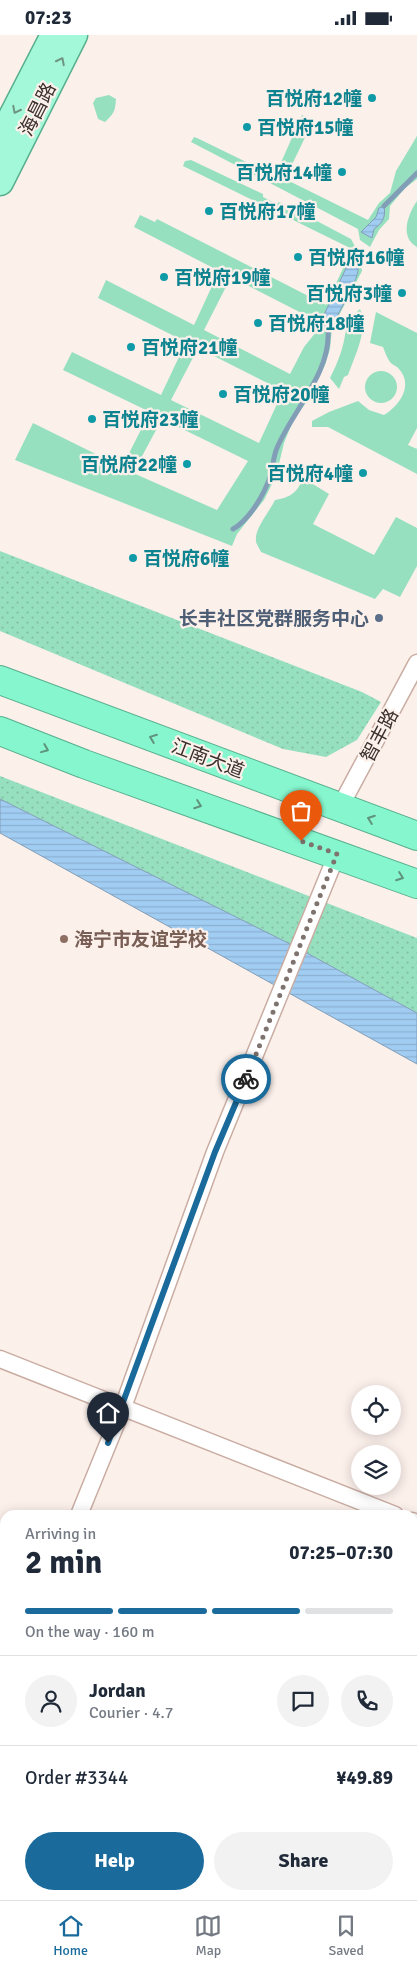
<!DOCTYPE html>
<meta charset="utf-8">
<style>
body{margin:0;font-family:Signika,"Noto Sans SC",sans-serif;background:#f2f2f3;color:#1f2937;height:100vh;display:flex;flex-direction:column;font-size:19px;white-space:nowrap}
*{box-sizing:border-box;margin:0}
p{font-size:16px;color:#747a83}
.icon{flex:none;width:28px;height:28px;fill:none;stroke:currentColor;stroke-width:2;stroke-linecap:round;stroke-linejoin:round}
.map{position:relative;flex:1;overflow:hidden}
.details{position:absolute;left:0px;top:1475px;width:418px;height:390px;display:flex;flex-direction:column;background:#fff;border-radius:15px 15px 0 0;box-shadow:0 2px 12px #0003}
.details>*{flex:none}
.controls{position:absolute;left:351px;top:1350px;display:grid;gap:10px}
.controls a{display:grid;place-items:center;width:50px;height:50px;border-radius:50%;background:#fff;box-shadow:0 2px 12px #0003;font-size:25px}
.pin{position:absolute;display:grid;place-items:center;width:42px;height:42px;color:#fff;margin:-51px -21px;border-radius:50% 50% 50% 0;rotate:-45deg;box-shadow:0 0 5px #0007}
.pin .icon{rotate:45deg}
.courier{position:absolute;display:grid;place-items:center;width:50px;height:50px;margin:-25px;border:4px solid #1a6b9c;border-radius:50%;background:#fff;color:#222;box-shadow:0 1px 6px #0007}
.headline em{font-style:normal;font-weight:700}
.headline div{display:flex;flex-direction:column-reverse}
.headline{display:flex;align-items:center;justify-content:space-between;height:85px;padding:0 25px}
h1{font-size:32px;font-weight:700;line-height:38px}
.bar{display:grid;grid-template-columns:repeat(4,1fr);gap:8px 5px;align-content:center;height:60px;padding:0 25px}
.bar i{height:6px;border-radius:4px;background:#e0e1e3}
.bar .current{background:#1a6b9c}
.bar p{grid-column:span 4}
.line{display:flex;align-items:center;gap:12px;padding:0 25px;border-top:1px solid #e0e1e3}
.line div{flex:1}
.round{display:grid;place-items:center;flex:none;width:52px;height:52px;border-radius:26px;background:#f2f2f3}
.action{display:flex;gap:10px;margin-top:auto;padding:10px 25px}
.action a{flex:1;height:58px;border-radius:30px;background:#1a6b9c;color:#fff;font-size:20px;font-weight:700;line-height:58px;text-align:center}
.action a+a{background:#f2f2f3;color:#1f2937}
.status{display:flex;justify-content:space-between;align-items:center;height:35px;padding:0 25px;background:#fff;direction:ltr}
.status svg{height:14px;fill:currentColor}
.tab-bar{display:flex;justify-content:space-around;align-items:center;height:70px;border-top:1px solid #e0e1e3;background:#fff;font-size:14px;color:#747a83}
.tab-bar a{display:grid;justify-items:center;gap:2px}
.tab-bar .current{color:#1a6b9c}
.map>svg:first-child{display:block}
.green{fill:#97e0bf;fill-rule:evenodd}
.park{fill:url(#park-dots)}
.water{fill:url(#water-rules);stroke:#829eb7}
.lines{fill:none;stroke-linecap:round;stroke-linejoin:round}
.stream{stroke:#829eb7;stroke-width:5}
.minor-casing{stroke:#c9ada2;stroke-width:19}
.primary-casing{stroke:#57af8d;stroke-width:29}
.trunk-casing{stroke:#57af8d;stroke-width:30}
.minor{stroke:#fff;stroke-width:16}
.primary{stroke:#a4f8da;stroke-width:26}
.trunk{stroke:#86f6ce;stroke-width:28}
.oneway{stroke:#6f9482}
.oneway2{stroke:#60927c}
.done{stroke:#7e736e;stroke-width:5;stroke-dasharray:0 9}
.route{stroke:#1a6b9c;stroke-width:6}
.culture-dot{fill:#0f9aa8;stroke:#fcf0eb;stroke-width:2}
.service-dot{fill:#5c6f8a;stroke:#fcf0eb;stroke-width:2}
.education-dot{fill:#8d6e63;stroke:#fcf0eb;stroke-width:2}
.labels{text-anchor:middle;stroke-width:4.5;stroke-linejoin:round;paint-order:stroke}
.culture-label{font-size:19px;font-weight:bold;fill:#0d838f;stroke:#fcf0eb;text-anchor:start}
.street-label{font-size:19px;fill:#3a2f2b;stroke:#fcf0eb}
.service-label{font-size:19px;font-weight:bold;fill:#4e5e75;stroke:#fcf0eb;text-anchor:end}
.education-label{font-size:19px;font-weight:bold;fill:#785e54;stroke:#fcf0eb;text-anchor:start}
</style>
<div class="status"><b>07:23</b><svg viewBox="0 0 49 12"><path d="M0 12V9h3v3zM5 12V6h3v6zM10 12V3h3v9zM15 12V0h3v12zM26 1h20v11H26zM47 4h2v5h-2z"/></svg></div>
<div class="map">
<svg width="417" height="1865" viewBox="0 0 417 1865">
<defs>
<pattern id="park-dots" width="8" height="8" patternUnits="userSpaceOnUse" patternTransform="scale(1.25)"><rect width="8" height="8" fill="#97e0bf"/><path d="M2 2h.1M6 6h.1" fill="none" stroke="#83c0a4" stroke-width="1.8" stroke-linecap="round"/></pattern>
<pattern id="water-rules" width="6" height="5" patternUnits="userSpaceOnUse" patternTransform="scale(1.25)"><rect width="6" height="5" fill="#a1cdf3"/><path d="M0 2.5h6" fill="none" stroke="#8bb0d0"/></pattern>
</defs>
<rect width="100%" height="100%" fill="#fcf0eb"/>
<!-- green -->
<g class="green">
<path d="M109 60 116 64C115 77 114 78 105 87L98 84 93 68 96 63Z"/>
<path d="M302 80 313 86 285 144 368 185 379 168 390 158 396 136 417 101V144L405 153 390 171 389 184 379 195 370 212 360 205 358 194 191 107 194 102 197 103 275 141Z"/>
<path d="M191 125 263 159V162L277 169 279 167 301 177 300 180 313 187 315 185 351 204 359 219 362 236 332 294 330 314 325 330 305 369 293 386 284 408 276 441 264 465 237 499 232 511 15 425 33 388 122 432 150 377 63 335 72 317 161 360 186 307 98 263 106 245 194 290 219 236 134 192 140 180 155 187 157 184 326 270 352 214 183 131 185 126ZM231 242 319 287 316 297 304 312 290 339 204 295ZM198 313 283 356 259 408 171 365ZM162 384 248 426 217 475 133 438Z"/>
<path d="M417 166V212C399 202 408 179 417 166Z"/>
<path d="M360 274C369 293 355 321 348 340L344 342 339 354 330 343C334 335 338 326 341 317 348 297 342 291 360 274Z"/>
<path d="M376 277 417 298V393L408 410 417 414V439L328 392H312V386L329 377 358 366 369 375 384 380C399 371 414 351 399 334 397 331 392 330 390 327 387 323 385 317 383 312L370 308Z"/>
<circle cx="381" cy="352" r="16"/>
<path d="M303 443 329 459 313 489 374 520 396 482 417 493V531L400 562 383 554 375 564 261 517C260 514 256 509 256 506 254 494 270 476 275 465 291 462 297 458 303 443Z"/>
</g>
<!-- park -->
<g class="park">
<path d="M0 516 362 657 381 667 357 705 326 722 283 714 0 596Z"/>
<path d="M0 741 417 903V978L294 911 0 764Z"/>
</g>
<!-- water -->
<g class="water">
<path d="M384 171C386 181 383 188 374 194L372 203 361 197 376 182 379 173Z"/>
<path d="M355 222 357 224C358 229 359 235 357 240 355 248 333 291 328 295L323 291 322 284 348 229Z"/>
<path d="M0 764 294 911 417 978V1029L0 798Z"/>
</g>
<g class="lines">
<!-- stream -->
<g class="stream">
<path d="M384 171 417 138"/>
<path d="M233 494C249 485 264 460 270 442 273 433 273 422 277 413 293 375 331 338 328 295"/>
</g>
<!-- minor casing -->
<g class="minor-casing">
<g id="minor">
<path d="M340 772 417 628"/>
<path d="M0 1324 395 1480"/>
<path d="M79 1480 123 1372 215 1117 337 819"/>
<path d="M412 1486 417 1488"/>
<path d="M0 1676 5 1663"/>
<path d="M0 1844 5 1846"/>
<path d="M45 1860 59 1865"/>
</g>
</g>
<!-- primary casing -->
<g class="primary-casing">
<g id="primary">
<path d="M0 105 54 0"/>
<path d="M0 147 74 0"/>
</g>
</g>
<!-- trunk casing -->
<g class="trunk-casing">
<g id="trunk">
<path d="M0 645 417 801"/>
<path d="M0 696 84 729 417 849"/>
</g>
</g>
<!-- minor -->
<use href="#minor" class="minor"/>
<!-- primary -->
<use href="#primary" class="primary"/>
<!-- trunk -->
<use href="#trunk" class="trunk"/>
</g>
<!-- one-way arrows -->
<defs><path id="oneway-chevron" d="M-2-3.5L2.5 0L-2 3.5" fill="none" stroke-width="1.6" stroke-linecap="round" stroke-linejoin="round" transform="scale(1.25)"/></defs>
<g class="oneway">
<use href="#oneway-chevron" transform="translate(61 26) rotate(-63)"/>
<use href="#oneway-chevron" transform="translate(16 75) rotate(117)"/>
</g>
<g class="oneway2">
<use href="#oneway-chevron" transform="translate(153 703) rotate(-159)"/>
<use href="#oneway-chevron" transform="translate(45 714) rotate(22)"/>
<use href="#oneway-chevron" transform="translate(198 770) rotate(20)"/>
<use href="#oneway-chevron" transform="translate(371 784) rotate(-160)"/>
<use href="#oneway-chevron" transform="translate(400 842) rotate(20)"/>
</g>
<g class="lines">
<!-- done -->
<path class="done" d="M246 1044 337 819 301 806"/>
<!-- route -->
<path class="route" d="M108 1408 215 1117 246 1044"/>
</g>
<!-- markers -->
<g class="culture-dot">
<circle cx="372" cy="63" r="5"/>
<circle cx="247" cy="92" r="5"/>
<circle cx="342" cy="137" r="5"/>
<circle cx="209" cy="176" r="5"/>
<circle cx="298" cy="222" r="5"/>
<circle cx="164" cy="242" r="5"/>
<circle cx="402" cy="258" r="5"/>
<circle cx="258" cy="288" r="5"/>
<circle cx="131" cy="312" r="5"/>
<circle cx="223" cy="359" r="5"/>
<circle cx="92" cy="384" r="5"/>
<circle cx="187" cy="429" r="5"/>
<circle cx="363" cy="438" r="5"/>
<circle cx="133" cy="523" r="5"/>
</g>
<circle class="service-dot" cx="379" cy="583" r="5"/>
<circle class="education-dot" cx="64" cy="904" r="5"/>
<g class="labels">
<!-- culture labels -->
<g class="culture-label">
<text x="362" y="70" text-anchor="end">百悦府12幢</text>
<text x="257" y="99">百悦府15幢</text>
<text x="332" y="144" text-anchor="end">百悦府14幢</text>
<text x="219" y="183">百悦府17幢</text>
<text x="308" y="229">百悦府16幢</text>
<text x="174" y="249">百悦府19幢</text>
<text x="392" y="265" text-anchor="end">百悦府3幢</text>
<text x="268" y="295">百悦府18幢</text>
<text x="141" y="319">百悦府21幢</text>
<text x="233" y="366">百悦府20幢</text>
<text x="102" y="391">百悦府23幢</text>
<text x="177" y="436" text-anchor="end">百悦府22幢</text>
<text x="353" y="445" text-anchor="end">百悦府4幢</text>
<text x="143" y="530">百悦府6幢</text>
</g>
<!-- street labels -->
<g class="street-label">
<text transform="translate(37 74) rotate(-63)" y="7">海昌路</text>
<text transform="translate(379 700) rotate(-62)" y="7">智丰路</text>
<text transform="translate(208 723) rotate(21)" y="7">江南大道</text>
</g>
<!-- service labels -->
<g class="service-label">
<text x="369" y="590">长丰社区党群服务中心</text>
</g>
<!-- education labels -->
<g class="education-label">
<text x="74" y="911">海宁市友谊学校</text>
</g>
</g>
</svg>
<div class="controls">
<a><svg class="icon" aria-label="locate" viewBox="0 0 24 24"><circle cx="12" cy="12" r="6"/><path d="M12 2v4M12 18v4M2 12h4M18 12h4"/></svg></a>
<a><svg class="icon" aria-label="layers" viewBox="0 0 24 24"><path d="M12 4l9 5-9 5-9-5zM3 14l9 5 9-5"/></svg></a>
</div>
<div class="pin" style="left:301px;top:806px;background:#ea580c"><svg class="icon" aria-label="bag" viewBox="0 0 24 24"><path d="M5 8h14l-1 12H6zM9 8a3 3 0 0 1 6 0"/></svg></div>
<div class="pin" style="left:108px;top:1408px;background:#1f2937"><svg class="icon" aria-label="home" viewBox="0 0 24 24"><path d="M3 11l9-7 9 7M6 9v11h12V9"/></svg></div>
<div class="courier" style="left:246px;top:1044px"><svg class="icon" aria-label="bike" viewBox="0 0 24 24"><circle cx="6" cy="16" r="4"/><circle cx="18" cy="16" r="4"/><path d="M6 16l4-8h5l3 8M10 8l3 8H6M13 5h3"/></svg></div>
<section class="details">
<div class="headline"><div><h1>2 min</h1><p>Arriving in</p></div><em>07:25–07:30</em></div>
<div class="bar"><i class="current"></i><i class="current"></i><i class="current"></i><i></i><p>On the way · 160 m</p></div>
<div class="line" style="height:90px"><a class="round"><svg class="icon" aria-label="person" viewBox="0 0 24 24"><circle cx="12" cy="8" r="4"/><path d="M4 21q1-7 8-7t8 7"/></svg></a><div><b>Jordan</b><p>Courier · 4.7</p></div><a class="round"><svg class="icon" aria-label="chat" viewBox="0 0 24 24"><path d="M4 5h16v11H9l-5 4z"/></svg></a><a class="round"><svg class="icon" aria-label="phone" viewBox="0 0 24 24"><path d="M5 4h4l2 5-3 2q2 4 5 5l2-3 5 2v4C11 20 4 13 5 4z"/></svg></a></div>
<div class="line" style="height:65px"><div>Order #3344</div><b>¥49.89</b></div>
<div class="action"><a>Help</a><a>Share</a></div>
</section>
</div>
<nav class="tab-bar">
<a class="current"><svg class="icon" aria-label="home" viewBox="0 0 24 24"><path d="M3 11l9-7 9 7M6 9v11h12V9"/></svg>Home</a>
<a><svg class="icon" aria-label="map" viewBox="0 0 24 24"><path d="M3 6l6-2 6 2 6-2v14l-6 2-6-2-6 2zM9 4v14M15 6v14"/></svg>Map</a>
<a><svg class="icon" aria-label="saved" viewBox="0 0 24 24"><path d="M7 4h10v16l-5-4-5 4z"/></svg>Saved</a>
</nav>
